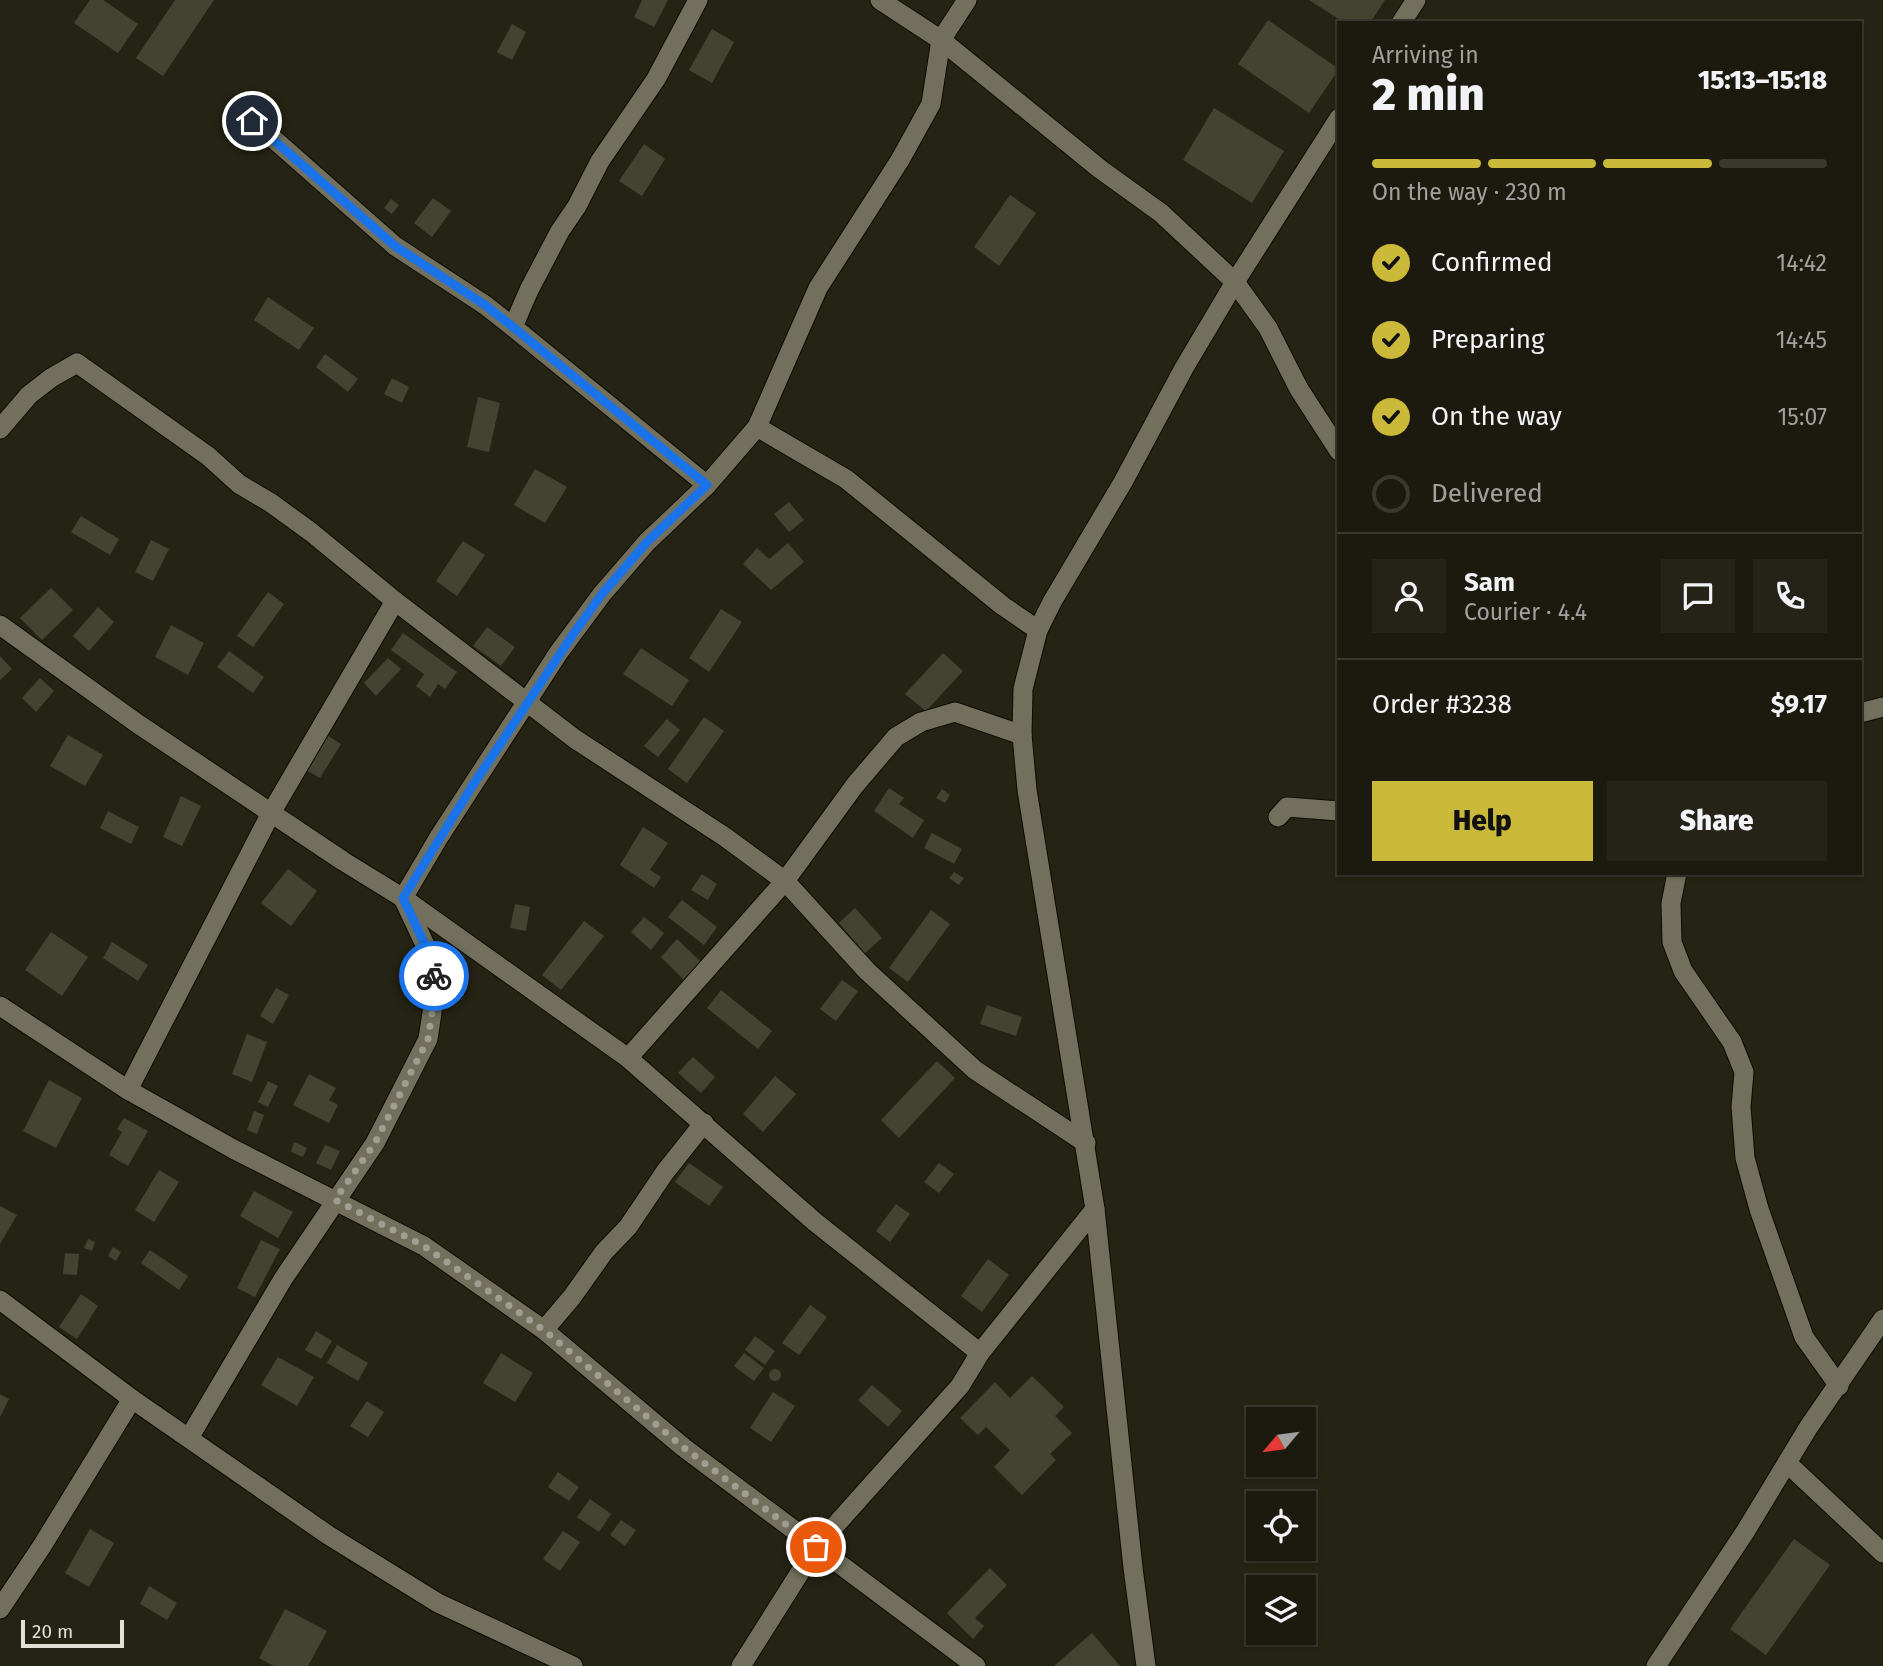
<!DOCTYPE html>
<meta charset="utf-8">
<style>
body{margin:0;font-family:"Fira Sans",sans-serif;background:#252317;color:#f1f3f6;height:100vh;display:flex;flex-direction:column;font-size:26px;white-space:nowrap}
*{box-sizing:border-box;margin:0}
p{font-size:23px;color:#a0a19e}
.icon{flex:none;width:38px;height:38px;fill:none;stroke:currentColor;stroke-width:2;stroke-linecap:round;stroke-linejoin:round}
.map{position:relative;flex:1;overflow:hidden}
.sheet{position:absolute;left:1337px;top:21px;width:525px;height:854px;display:flex;flex-direction:column;background:#1c1a0e;border-radius:0px;box-shadow:0 2px 5px #0004,0 0 0 2px #3a382e}
.sheet>*{flex:none}
.needle{width:46px;rotate:241deg}
.tools{position:absolute;left:1246px;top:1407px;display:grid;gap:14px}
.tools a{display:grid;place-items:center;width:70px;height:70px;border-radius:0px;background:#1c1a0e;box-shadow:0 2px 5px #0004,0 0 0 2px #3a382e;font-size:35px}
.scale{position:absolute;left:21px;bottom:18px;width:103px;box-sizing:border-box;padding-left:7px;border:4px solid #e1e0d6;border-top:0;font-size:19px;line-height:24px;white-space:nowrap;color:#e1e0d6;-webkit-text-stroke:5px #252313;paint-order:stroke}
.pin{position:absolute;display:grid;place-items:center;width:60px;height:60px;color:#fff;margin:-30px;border:4px solid #fff;border-radius:50%;box-shadow:0 2px 7px #0007}
.courier{position:absolute;display:grid;place-items:center;width:70px;height:70px;margin:-35px;border:5px solid #1a73e8;border-radius:50%;background:#fff;color:#222;box-shadow:0 2px 9px #0007}
.overview em{font-style:normal;font-weight:800}
.overview div{display:flex;flex-direction:column-reverse}
.overview{display:flex;align-items:center;justify-content:space-between;height:119px;padding:0 35px}
h1{font-size:46px;font-weight:800;line-height:52px}
.bar{display:grid;grid-template-columns:repeat(4,1fr);gap:10px 7px;align-content:center;height:84px;padding:0 35px}
.bar i{height:9px;border-radius:5px;background:#3a382e}
.bar .active{background:#cbba39}
.bar p{grid-column:span 4}
.line{display:flex;align-items:center;gap:18px;padding:0 35px;border-top:2px solid #3a382e}
.line div{flex:1}
.round{display:grid;place-items:center;flex:none;width:74px;height:74px;border-radius:0px;background:#252317}
ol{padding:0 35px;list-style:none}
li{display:flex;align-items:center;gap:21px;height:77px}
li p{margin-inline-start:auto}
li .icon{padding:7px;border-radius:50%;background:#cbba39;color:#111;stroke-width:4}
li:last-child{color:#a0a19e}
li i{width:38px;height:38px;border:4px solid #3a382e;border-radius:50%}
.action{display:flex;gap:14px;margin-top:auto;padding:14px 35px}
.action a{flex:1;height:80px;border-radius:0px;background:#cbba39;color:#111;font-size:28px;font-weight:800;line-height:80px;text-align:center}
.action a+a{background:#252317;color:#f1f3f6}
.map>svg:first-child{display:block}
.building{fill:#444231}
.lines{fill:none;stroke-linecap:round;stroke-linejoin:round}
.minor-casing{stroke:#0e0c01;stroke-width:21}
.tertiary-casing{stroke:#0e0c01;stroke-width:21}
.minor{stroke:#72705d;stroke-width:19}
.tertiary{stroke:#72705d;stroke-width:19}
.done{stroke:#9f9e92;stroke-width:7;stroke-dasharray:0 12.6}
.route{stroke:#1a73e8;stroke-width:9}
</style>
<div class="map">
<svg width="1883" height="1666" viewBox="0 0 1883 1666">
<rect width="100%" height="100%" fill="#252313"/>
<!-- building -->
<g class="building">
<path d="M90 0H103L138 24 118 53 74 23Z"/>
<path d="M175 0H214L163 76 136 58Z"/>
<path d="M642 0H668L654 27 634 17Z"/>
<path d="M1309 0H1385L1370 23H1345Z"/>
<path d="M1268 20 1339 69 1309 113 1238 64Z"/>
<path d="M512 24 526 32 512 60 497 52Z"/>
<path d="M712 29 734 42 712 83 689 70Z"/>
<path d="M1214 108 1284 151 1252 203 1183 160Z"/>
<path d="M644 144 665 159 642 196 619 181Z"/>
<path d="M1010 195 1036 213 999 266 974 247Z"/>
<path d="M433 198 451 211 432 237 414 223Z"/>
<path d="M391 199 399 205 392 214 384 208Z"/>
<path d="M268 297 314 328 299 350 254 320Z"/>
<path d="M325 354 358 379 348 392 316 367Z"/>
<path d="M392 378 409 387 402 403 384 394Z"/>
<path d="M478 397 500 403 489 452 467 447Z"/>
<path d="M535 469 567 487 545 523 514 505Z"/>
<path d="M789 502 804 520 789 532 774 514Z"/>
<path d="M81 516 119 539 110 555 71 532Z"/>
<path d="M151 540 169 549 153 581 135 572Z"/>
<path d="M463 541 485 555 457 596 436 581Z"/>
<path d="M788 543 804 562 771 590 743 564 757 548 769 559Z"/>
<path d="M51 588 73 610 42 640 20 618Z"/>
<path d="M268 592 284 604 253 647 237 636Z"/>
<path d="M98 607 114 622 89 651 73 636Z"/>
<path d="M721 609 742 622 709 672 689 658Z"/>
<path d="M171 625 204 643 188 675 155 657Z"/>
<path d="M487 627 515 647 501 666 473 646Z"/>
<path d="M403 633 457 672 445 689 438 684 430 697 416 686 424 674 391 650Z"/>
<path d="M641 648 689 680 672 706 623 674Z"/>
<path d="M229 651 264 677 253 693 217 667Z"/>
<path d="M943 653 963 671 926 711 905 694Z"/>
<path d="M0 656 12 669 0 680Z"/>
<path d="M388 658 401 669 376 696 364 683Z"/>
<path d="M40 678 54 691 36 712 22 698Z"/>
<path d="M704 717 724 731 687 783 668 769Z"/>
<path d="M667 719 680 730 658 757 644 746Z"/>
<path d="M325 734 341 744 320 778 304 769Z"/>
<path d="M68 735 103 755 85 786 50 766Z"/>
<path d="M889 788 904 798 899 804 924 820 913 838 874 811Z"/>
<path d="M942 789 950 795 945 803 936 798Z"/>
<path d="M181 796 201 806 182 846 163 837Z"/>
<path d="M108 811 139 827 131 844 100 828Z"/>
<path d="M643 827 668 843 650 870 661 877 654 888 620 865Z"/>
<path d="M932 833 962 849 954 864 924 848Z"/>
<path d="M288 869 317 891 291 926 261 903Z"/>
<path d="M954 872 964 878 959 885 949 878Z"/>
<path d="M702 874 717 884 708 900 691 890Z"/>
<path d="M682 900 717 927 704 945 668 917Z"/>
<path d="M515 904 530 907 526 931 510 928Z"/>
<path d="M855 908 882 938 865 953 839 923Z"/>
<path d="M931 910 950 924 908 982 889 968Z"/>
<path d="M644 917 664 933 651 950 631 932Z"/>
<path d="M584 921 604 936 561 990 542 975Z"/>
<path d="M51 932 88 957 62 996 25 970Z"/>
<path d="M677 939 703 964 686 982 661 957Z"/>
<path d="M112 942 148 965 138 981 103 958Z"/>
<path d="M842 980 858 991 836 1021 820 1009Z"/>
<path d="M276 988 289 995 273 1024 260 1016Z"/>
<path d="M721 990 772 1031 758 1049 707 1008Z"/>
<path d="M987 1005 1022 1017 1016 1036 980 1024Z"/>
<path d="M247 1034 267 1042 252 1082 232 1074Z"/>
<path d="M693 1057 715 1077 701 1093 678 1073Z"/>
<path d="M937 1061 955 1078 899 1138 881 1120Z"/>
<path d="M309 1074 336 1088 329 1100 338 1105 329 1123 293 1105Z"/>
<path d="M775 1076 796 1094 763 1132 743 1114Z"/>
<path d="M49 1080 82 1098 56 1148 23 1131Z"/>
<path d="M268 1081 278 1086 268 1107 258 1102Z"/>
<path d="M254 1111 264 1115 257 1134 247 1130Z"/>
<path d="M124 1118 148 1131 128 1166 109 1155 122 1132 117 1129Z"/>
<path d="M294 1142 307 1148 303 1157 291 1152Z"/>
<path d="M325 1145 340 1151 331 1170 316 1163Z"/>
<path d="M689 1163 723 1187 709 1206 675 1182Z"/>
<path d="M939 1163 954 1174 939 1193 924 1182Z"/>
<path d="M159 1170 179 1182 154 1222 135 1210Z"/>
<path d="M254 1191 293 1212 278 1238 240 1216Z"/>
<path d="M896 1204 910 1214 890 1242 876 1231Z"/>
<path d="M0 1206 17 1215 0 1244Z"/>
<path d="M88 1239 95 1242 92 1251 84 1248Z"/>
<path d="M261 1240 280 1249 255 1297 237 1288Z"/>
<path d="M113 1247 121 1252 116 1261 108 1256Z"/>
<path d="M150 1250 188 1276 179 1290 141 1263Z"/>
<path d="M65 1253 79 1254 77 1275 63 1274Z"/>
<path d="M988 1259 1009 1275 982 1312 961 1296Z"/>
<path d="M81 1294 98 1306 77 1339 59 1327Z"/>
<path d="M810 1305 827 1317 799 1355 782 1343Z"/>
<path d="M316 1331 332 1341 321 1359 305 1350Z"/>
<path d="M755 1336 775 1351 765 1365 745 1350Z"/>
<path d="M337 1345 368 1363 358 1381 327 1363Z"/>
<path d="M501 1353 533 1373 515 1402 483 1383Z"/>
<path d="M744 1353 764 1368 754 1381 734 1366Z"/>
<path d="M278 1357 314 1377 297 1406 261 1385Z"/>
<circle cx="775" cy="1375" r="6"/>
<path d="M1032 1376 1064 1407 1055 1416 1072 1433 1050 1454 1056 1460 1022 1495 994 1467 1010 1450 986 1427 978 1435 960 1418 995 1382 1010 1398Z"/>
<path d="M872 1385 902 1411 888 1427 858 1400Z"/>
<path d="M773 1392 795 1406 771 1442 750 1428Z"/>
<path d="M0 1394 9 1399 0 1417Z"/>
<path d="M367 1401 384 1412 368 1437 350 1426Z"/>
<path d="M558 1472 579 1487 569 1501 548 1487Z"/>
<path d="M590 1499 611 1514 599 1532 577 1517Z"/>
<path d="M621 1520 636 1530 625 1546 610 1535Z"/>
<path d="M90 1529 114 1543 89 1587 65 1573Z"/>
<path d="M563 1531 580 1542 560 1571 543 1559Z"/>
<path d="M1794 1539 1830 1565 1766 1655 1730 1629Z"/>
<path d="M990 1568 1007 1585 975 1618 984 1626 973 1639 947 1613Z"/>
<path d="M149 1586 177 1603 167 1620 140 1604Z"/>
<path d="M285 1609 327 1631 308 1666H274L259 1658Z"/>
<path d="M1092 1633 1120 1666H1054Z"/>
</g>
<g class="lines">
<!-- minor casing -->
<g class="minor-casing">
<g id="minor">
<path d="M880 0 941 40 1100 169 1161 213 1235 282 1268 328 1299 389 1339 451"/>
<path d="M1401 23 1416 0"/>
<path d="M242 111 395 246 485 305 513 327 707 485"/>
<path d="M513 327 529 290 560 231 577 206 600 161 656 79 698 0"/>
<path d="M757 427 846 479 1003 606 1038 630"/>
<path d="M0 429 29 395 51 378 77 363 208 456 239 484 271 503 311 532 395 601 575 739 725 837 785 881 867 971 975 1070 1086 1143"/>
<path d="M0 625 138 724 343 861 403 898 628 1058 815 1222 980 1353"/>
<path d="M1860 713 1883 707"/>
<path d="M1278 817 1287 807 1339 811"/>
<path d="M1677 873 1671 903 1672 942 1683 971 1732 1042 1744 1072 1741 1107 1745 1158 1759 1209 1804 1337 1839 1386"/>
<path d="M0 1006 128 1090 235 1150 424 1246 544 1330 683 1447 976 1666"/>
<path d="M628 1058 785 881 855 785 896 737 921 722 955 712 1022 735"/>
<path d="M128 1090 271 813 395 601"/>
<path d="M0 1300 132 1399 328 1535 438 1603 573 1666"/>
<path d="M544 1330 572 1297 604 1252 628 1227 665 1172 704 1123"/>
<path d="M189 1438 283 1279 375 1143 428 1039 432 1013 435 966 403 898 439 837 559 652 602 594 647 542 707 485 757 427 818 288 900 160 931 104 941 40 967 0"/>
<path d="M1787 1463 1883 1553"/>
<path d="M0 1609 42 1546 132 1399"/>
<path d="M741 1666 816 1547 960 1386 980 1353 1095 1209"/>
<path d="M1146 1666 1133 1568 1095 1209 1027 790 1022 735 1023 689 1038 630 1052 602 1123 482 1184 368 1235 282 1339 118"/>
</g>
</g>
<!-- tertiary casing -->
<g class="tertiary-casing">
<path id="tertiary" d="M1656 1666 1745 1532 1808 1428 1883 1319"/>
</g>
<!-- minor -->
<use href="#minor" class="minor"/>
<!-- tertiary -->
<use href="#tertiary" class="tertiary"/>
</g>
<g class="lines">
<!-- done -->
<path class="done" d="M434 976 432 1013 428 1039 375 1143 335 1200 424 1246 544 1330 683 1447 816 1547"/>
<!-- route -->
<path class="route" d="M252 121 395 246 485 305 513 327 707 485 647 542 602 594 574 633 471 788 403 898 435 966 434 976"/>
</g>
</svg>
<div class="tools">
<a><svg class="needle" viewBox="-14 -14 28 28"><path d="M0-13l5 13h-10z" fill="#e53935"/><path d="M0 13l5-13h-10z" fill="#a0a19e"/></svg></a>
<a><svg class="icon" aria-label="locate" viewBox="0 0 24 24"><circle cx="12" cy="12" r="6"/><path d="M12 2v4M12 18v4M2 12h4M18 12h4"/></svg></a>
<a><svg class="icon" aria-label="layers" viewBox="0 0 24 24"><path d="M12 4l9 5-9 5-9-5zM3 14l9 5 9-5"/></svg></a>
</div>
<div class="scale">20 m</div>
<div class="pin" style="left:816px;top:1547px;background:#ea580c"><svg class="icon" aria-label="bag" viewBox="0 0 24 24"><path d="M5 8h14l-1 12H6zM9 8a3 3 0 0 1 6 0"/></svg></div>
<div class="pin" style="left:252px;top:121px;background:#1f2937"><svg class="icon" aria-label="home" viewBox="0 0 24 24"><path d="M3 11l9-7 9 7M6 9v11h12V9"/></svg></div>
<div class="courier" style="left:434px;top:976px"><svg class="icon" aria-label="bike" viewBox="0 0 24 24"><circle cx="6" cy="16" r="4"/><circle cx="18" cy="16" r="4"/><path d="M6 16l4-8h5l3 8M10 8l3 8H6M13 5h3"/></svg></div>
<section class="sheet">
<div class="overview"><div><h1>2 min</h1><p>Arriving in</p></div><em>15:13–15:18</em></div>
<div class="bar"><i class="active"></i><i class="active"></i><i class="active"></i><i></i><p>On the way · 230 m</p></div>
<ol>
<li><svg class="icon" aria-label="check" viewBox="0 0 24 24"><path d="M5 12l5 5 9-10"/></svg>Confirmed<p>14:42</p></li>
<li><svg class="icon" aria-label="check" viewBox="0 0 24 24"><path d="M5 12l5 5 9-10"/></svg>Preparing<p>14:45</p></li>
<li><svg class="icon" aria-label="check" viewBox="0 0 24 24"><path d="M5 12l5 5 9-10"/></svg>On the way<p>15:07</p></li>
<li><i></i>Delivered</li>
</ol>
<div class="line" style="height:126px"><a class="round"><svg class="icon" aria-label="person" viewBox="0 0 24 24"><circle cx="12" cy="8" r="4"/><path d="M4 21q1-7 8-7t8 7"/></svg></a><div><b>Sam</b><p>Courier · 4.4</p></div><a class="round"><svg class="icon" aria-label="chat" viewBox="0 0 24 24"><path d="M4 5h16v11H9l-5 4z"/></svg></a><a class="round"><svg class="icon" aria-label="phone" viewBox="0 0 24 24"><path d="M5 4h4l2 5-3 2q2 4 5 5l2-3 5 2v4C11 20 4 13 5 4z"/></svg></a></div>
<div class="line" style="height:91px"><div>Order #3238</div><b>$9.17</b></div>
<div class="action"><a>Help</a><a>Share</a></div>
</section>
</div>
